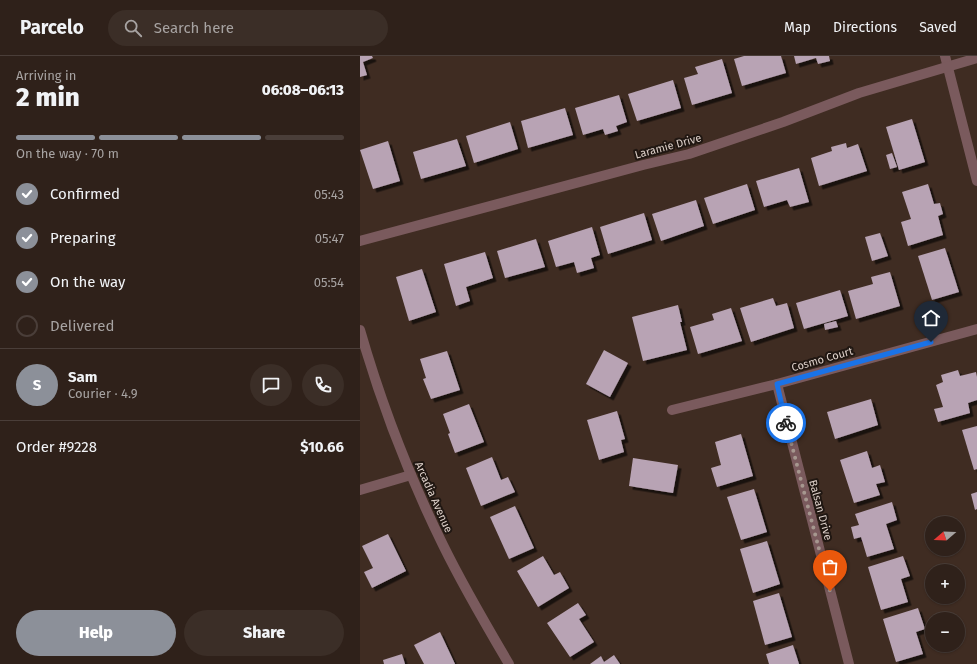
<!DOCTYPE html>
<meta charset="utf-8">
<style>
body{margin:0;font-family:"Fira Sans",sans-serif;background:#3b2e27;color:#f1f3f6;height:100vh;display:flex;flex-direction:column;font-size:15px;white-space:nowrap}
*{box-sizing:border-box;margin:0}
p{font-size:13px;color:#a7a3a2}
.icon{flex:none;width:22px;height:22px;fill:none;stroke:currentColor;stroke-width:2;stroke-linecap:round;stroke-linejoin:round}
.map{position:relative;flex:1;overflow:hidden}
.details{display:flex;flex-direction:column;background:#2f211a;width:360px}
.details>*{flex:none}
.needle{width:26px;rotate:251deg}
.tools{position:absolute;left:565px;top:460px;display:grid;gap:8px}
.tools a{display:grid;place-items:center;width:40px;height:40px;border-radius:50%;background:#2f211a;box-shadow:0 1px 3px #0004,0 0 0 1px #4a3e39;font-size:20px}
.pin{position:absolute;display:grid;place-items:center;width:34px;height:34px;color:#fff;margin:-41px -17px;border-radius:50% 50% 50% 0;rotate:-45deg;box-shadow:0 0 4px #0007}
.pin .icon{rotate:45deg}
.courier{position:absolute;display:grid;place-items:center;width:40px;height:40px;margin:-20px;border:3px solid #1a73e8;border-radius:50%;background:#fff;color:#222;box-shadow:0 1px 5px #0007}
.headline em{font-style:normal;font-weight:800}
.headline div{display:flex;flex-direction:column-reverse}
.headline{display:flex;align-items:center;justify-content:space-between;height:68px;padding:0 16px}
h1{font-size:26px;font-weight:800;line-height:30px}
.bar{display:grid;grid-template-columns:repeat(4,1fr);gap:6px 4px;align-content:center;height:48px;padding:0 16px}
.bar i{height:5px;border-radius:3px;background:#4a3e39}
.bar .selected{background:#8c9099}
.bar p{grid-column:span 4}
.line{display:flex;align-items:center;gap:10px;padding:0 16px;border-top:1px solid #4a3e39}
.line div{flex:1}
.round{display:grid;place-items:center;flex:none;width:42px;height:42px;border-radius:21px;background:#3b2e27}
ol{padding:0 16px;list-style:none}
li{display:flex;align-items:center;gap:12px;height:44px}
li p{margin-inline-start:auto}
li .icon{padding:4px;border-radius:50%;background:#8c9099;color:#fff;stroke-width:4}
li:last-child{color:#a7a3a2}
li i{width:22px;height:22px;border:2px solid #4a3e39;border-radius:50%}
.cta{display:flex;gap:8px;margin-top:auto;padding:8px 16px}
.cta a{flex:1;height:46px;border-radius:24px;background:#8c9099;color:#fff;font-size:16px;font-weight:800;line-height:46px;text-align:center}
.cta a+a{background:#3b2e27;color:#f1f3f6}
header{display:flex;align-items:center;gap:24px;box-sizing:border-box;height:56px;padding:0 20px;background:#2f211a;border-bottom:1px solid #4a3e39}
header strong{font-size:19px}
nav{display:flex;gap:22px;margin-inline-start:auto;font-size:14px}
.search{width:280px;height:36px;background:#3b2e27;display:flex;align-items:center;gap:10px;box-sizing:border-box;padding:0 14px;border-radius:22px;color:#a7a3a2;font-size:15px}
main{display:flex;flex:1;min-height:0}
.map>svg:first-child{display:block}
.building{fill:#b8a3b4;filter:url(#shadow)}
.lines{fill:none;stroke-linecap:round;stroke-linejoin:round}
.minor{stroke:#7a5a5d;stroke-width:10}
.done{stroke:#a6978f;stroke-width:4;stroke-dasharray:0 7.2}
.route{stroke:#1a73e8;stroke-width:5}
.labels{text-anchor:middle;stroke-width:4;stroke-linejoin:round;paint-order:stroke}
.street-label{font-size:11px;fill:#ddd0c9;stroke:#201712}
</style>
<header>
<strong>Parcelo</strong>
<div class="search"><svg class="icon" aria-label="search" viewBox="0 0 24 24"><circle cx="10" cy="10" r="6"/><path d="M15 15l6 6"/></svg>Search here</div>
<nav><a>Map</a><a>Directions</a><a>Saved</a></nav>
</header>
<main>
<section class="details">
<div class="headline"><div><h1>2 min</h1><p>Arriving in</p></div><em>06:08–06:13</em></div>
<div class="bar"><i class="selected"></i><i class="selected"></i><i class="selected"></i><i></i><p>On the way · 70 m</p></div>
<ol>
<li><svg class="icon" aria-label="check" viewBox="0 0 24 24"><path d="M5 12l5 5 9-10"/></svg>Confirmed<p>05:43</p></li>
<li><svg class="icon" aria-label="check" viewBox="0 0 24 24"><path d="M5 12l5 5 9-10"/></svg>Preparing<p>05:47</p></li>
<li><svg class="icon" aria-label="check" viewBox="0 0 24 24"><path d="M5 12l5 5 9-10"/></svg>On the way<p>05:54</p></li>
<li><i></i>Delivered</li>
</ol>
<div class="line" style="height:72px"><b class="round" style="background:#8c9099;color:#fff">S</b><div><b>Sam</b><p>Courier · 4.9</p></div><a class="round"><svg class="icon" aria-label="chat" viewBox="0 0 24 24"><path d="M4 5h16v11H9l-5 4z"/></svg></a><a class="round"><svg class="icon" aria-label="phone" viewBox="0 0 24 24"><path d="M5 4h4l2 5-3 2q2 4 5 5l2-3 5 2v4C11 20 4 13 5 4z"/></svg></a></div>
<div class="line" style="height:52px"><div>Order #9228</div><b>$10.66</b></div>
<div class="cta"><a>Help</a><a>Share</a></div>
</section>
<div class="map">
<svg width="617" height="608" viewBox="0 0 617 608">
<defs>
<filter id="shadow"><feDropShadow dx="3.5" dy="3.5" stdDeviation="0" flood-color="#0009"/></filter>
</defs>
<rect width="100%" height="100%" fill="#3f2c22"/>
<!-- building -->
<g class="building">
<path d="M0 0H12L13 2 3 6 7 19 0 21Z"/>
<path d="M384 0H421L426 17 382 30 374 3Z"/>
<path d="M434 0H469L470 5 458 8 456 2 436 8Z"/>
<path d="M362 3 372 37 332 49 324 22 338 18 335 11Z"/>
<path d="M313 24 321 52 277 65 268 38Z"/>
<path d="M259 39 267 66 256 70 258 75 245 79 243 73 223 79 215 52Z"/>
<path d="M205 52 213 79 168 92 161 65Z"/>
<path d="M552 63 565 106 539 114 526 71Z"/>
<path d="M150 66 158 93 114 107 106 80Z"/>
<path d="M97 83 106 110 61 123 53 96Z"/>
<path d="M28 85 40 125 13 133 0 94Z"/>
<path d="M486 87 487 92 498 88 507 115 459 130 451 102 472 95 471 91Z"/>
<path d="M532 97 537 111 530 113 526 99Z"/>
<path d="M439 112 449 146 430 151 427 144 404 151 396 125Z"/>
<path d="M387 128 395 154 353 168 344 142Z"/>
<path d="M568 128 574 148 580 147 583 158 578 160 583 179 548 190 541 166 551 163 542 136Z"/>
<path d="M336 144 344 170 301 185 292 158Z"/>
<path d="M284 157 292 184 248 198 240 171Z"/>
<path d="M232 171 240 199 231 202 234 212 217 217 214 206 196 211 188 185Z"/>
<path d="M520 177 528 200 512 205 505 181Z"/>
<path d="M176 183 185 211 145 222 137 195Z"/>
<path d="M585 192 599 236 572 244 558 200Z"/>
<path d="M125 196 133 222 106 231 110 245 96 250 84 208Z"/>
<path d="M62 213 76 256 49 265 36 221Z"/>
<path d="M530 216 540 250 496 263 488 235 513 228 511 221Z"/>
<path d="M480 234 488 260 444 273 436 247Z"/>
<path d="M413 242 416 250 427 247 434 272 391 286 380 252Z"/>
<path d="M318 249 322 266H320L327 294 283 305 272 261Z"/>
<path d="M371 252 382 285 338 298 330 271 354 264 352 258Z"/>
<path d="M476 265 478 271 465 274 464 268Z"/>
<path d="M244 294 268 307 250 341 226 328Z"/>
<path d="M87 295 100 334 71 343 63 323 66 322 60 303Z"/>
<path d="M598 314 600 320 616 316 617 321V344L608 347 610 357 578 366 574 353 583 351 576 329 583 326 581 319Z"/>
<path d="M511 343 518 369 475 383 467 356Z"/>
<path d="M109 348 124 386 95 397 88 378 90 377 83 358Z"/>
<path d="M257 355 265 383 261 384 264 396 239 404 227 364Z"/>
<path d="M617 370V413L614 414 602 374Z"/>
<path d="M381 378 393 420 357 431 351 412 361 409 355 386Z"/>
<path d="M507 395 512 412 520 409 525 426 516 428 520 439 494 447 480 404Z"/>
<path d="M132 401 141 424 148 421 155 436 121 450 106 412Z"/>
<path d="M273 402 318 409 313 437 269 430Z"/>
<path d="M394 433 407 476 381 484 367 441Z"/>
<path d="M617 436V453L615 454 611 438Z"/>
<path d="M532 446 537 464 526 468 534 493 507 501 501 481 494 483 491 471 499 469 495 458Z"/>
<path d="M155 450 174 492 149 503 130 461Z"/>
<path d="M28 478 46 515 12 532 4 516 13 512 2 490Z"/>
<path d="M407 485 420 528 393 537 380 493Z"/>
<path d="M183 500 194 519 200 516 209 532 178 551 157 515Z"/>
<path d="M543 500 550 520 541 523 548 546 521 554 508 511Z"/>
<path d="M419 537 432 581 405 589 393 545Z"/>
<path d="M218 547 226 559 219 563 234 586 210 601 187 567Z"/>
<path d="M558 552 565 573 556 576 563 598 536 606 523 563Z"/>
<path d="M80 576 95 608H64L54 589Z"/>
<path d="M433 589 439 608H409L406 598Z"/>
<path d="M42 598 45 608H24L23 604Z"/>
<path d="M254 599 260 608H230L241 600 244 606Z"/>
</g>
<g class="lines">
<!-- minor -->
<g class="minor">
<path d="M585 0 617 125"/>
<path d="M0 185 283 109 329 98 423 66 499 37 617 2"/>
<path d="M0 274C21 347 49 420 83 489 103 530 126 569 149 608"/>
<path d="M417 328 489 608"/>
<path d="M312 354 417 328 617 273"/>
<path d="M0 434 51 419"/>
</g>
</g>
<g class="lines">
<!-- done -->
<path class="done" d="M426 367 470 535"/>
<!-- route -->
<path class="route" d="M426 367 417 328 571 286"/>
</g>
<g class="labels">
<!-- street labels -->
<g class="street-label">
<text transform="translate(308 90) rotate(-15)" y="4">Laramie Drive</text>
<text transform="translate(462 303) rotate(-16)" y="4">Cosmo Court</text>
<text transform="translate(74 441) rotate(66)" y="4">Arcadia Avenue</text>
<text transform="translate(461 454) rotate(75)" y="4">Balsan Drive</text>
</g>
</g>
</svg>
<div class="tools">
<a><svg class="needle" viewBox="-14 -14 28 28"><path d="M0-13l5 13h-10z" fill="#e53935"/><path d="M0 13l5-13h-10z" fill="#a7a3a2"/></svg></a>
<a>+</a>
<a>−</a>
</div>
<div class="pin" style="left:470px;top:535px;background:#ea580c"><svg class="icon" aria-label="bag" viewBox="0 0 24 24"><path d="M5 8h14l-1 12H6zM9 8a3 3 0 0 1 6 0"/></svg></div>
<div class="pin" style="left:571px;top:286px;background:#1f2937"><svg class="icon" aria-label="home" viewBox="0 0 24 24"><path d="M3 11l9-7 9 7M6 9v11h12V9"/></svg></div>
<div class="courier" style="left:426px;top:367px"><svg class="icon" aria-label="bike" viewBox="0 0 24 24"><circle cx="6" cy="16" r="4"/><circle cx="18" cy="16" r="4"/><path d="M6 16l4-8h5l3 8M10 8l3 8H6M13 5h3"/></svg></div>
</div>
</main>
